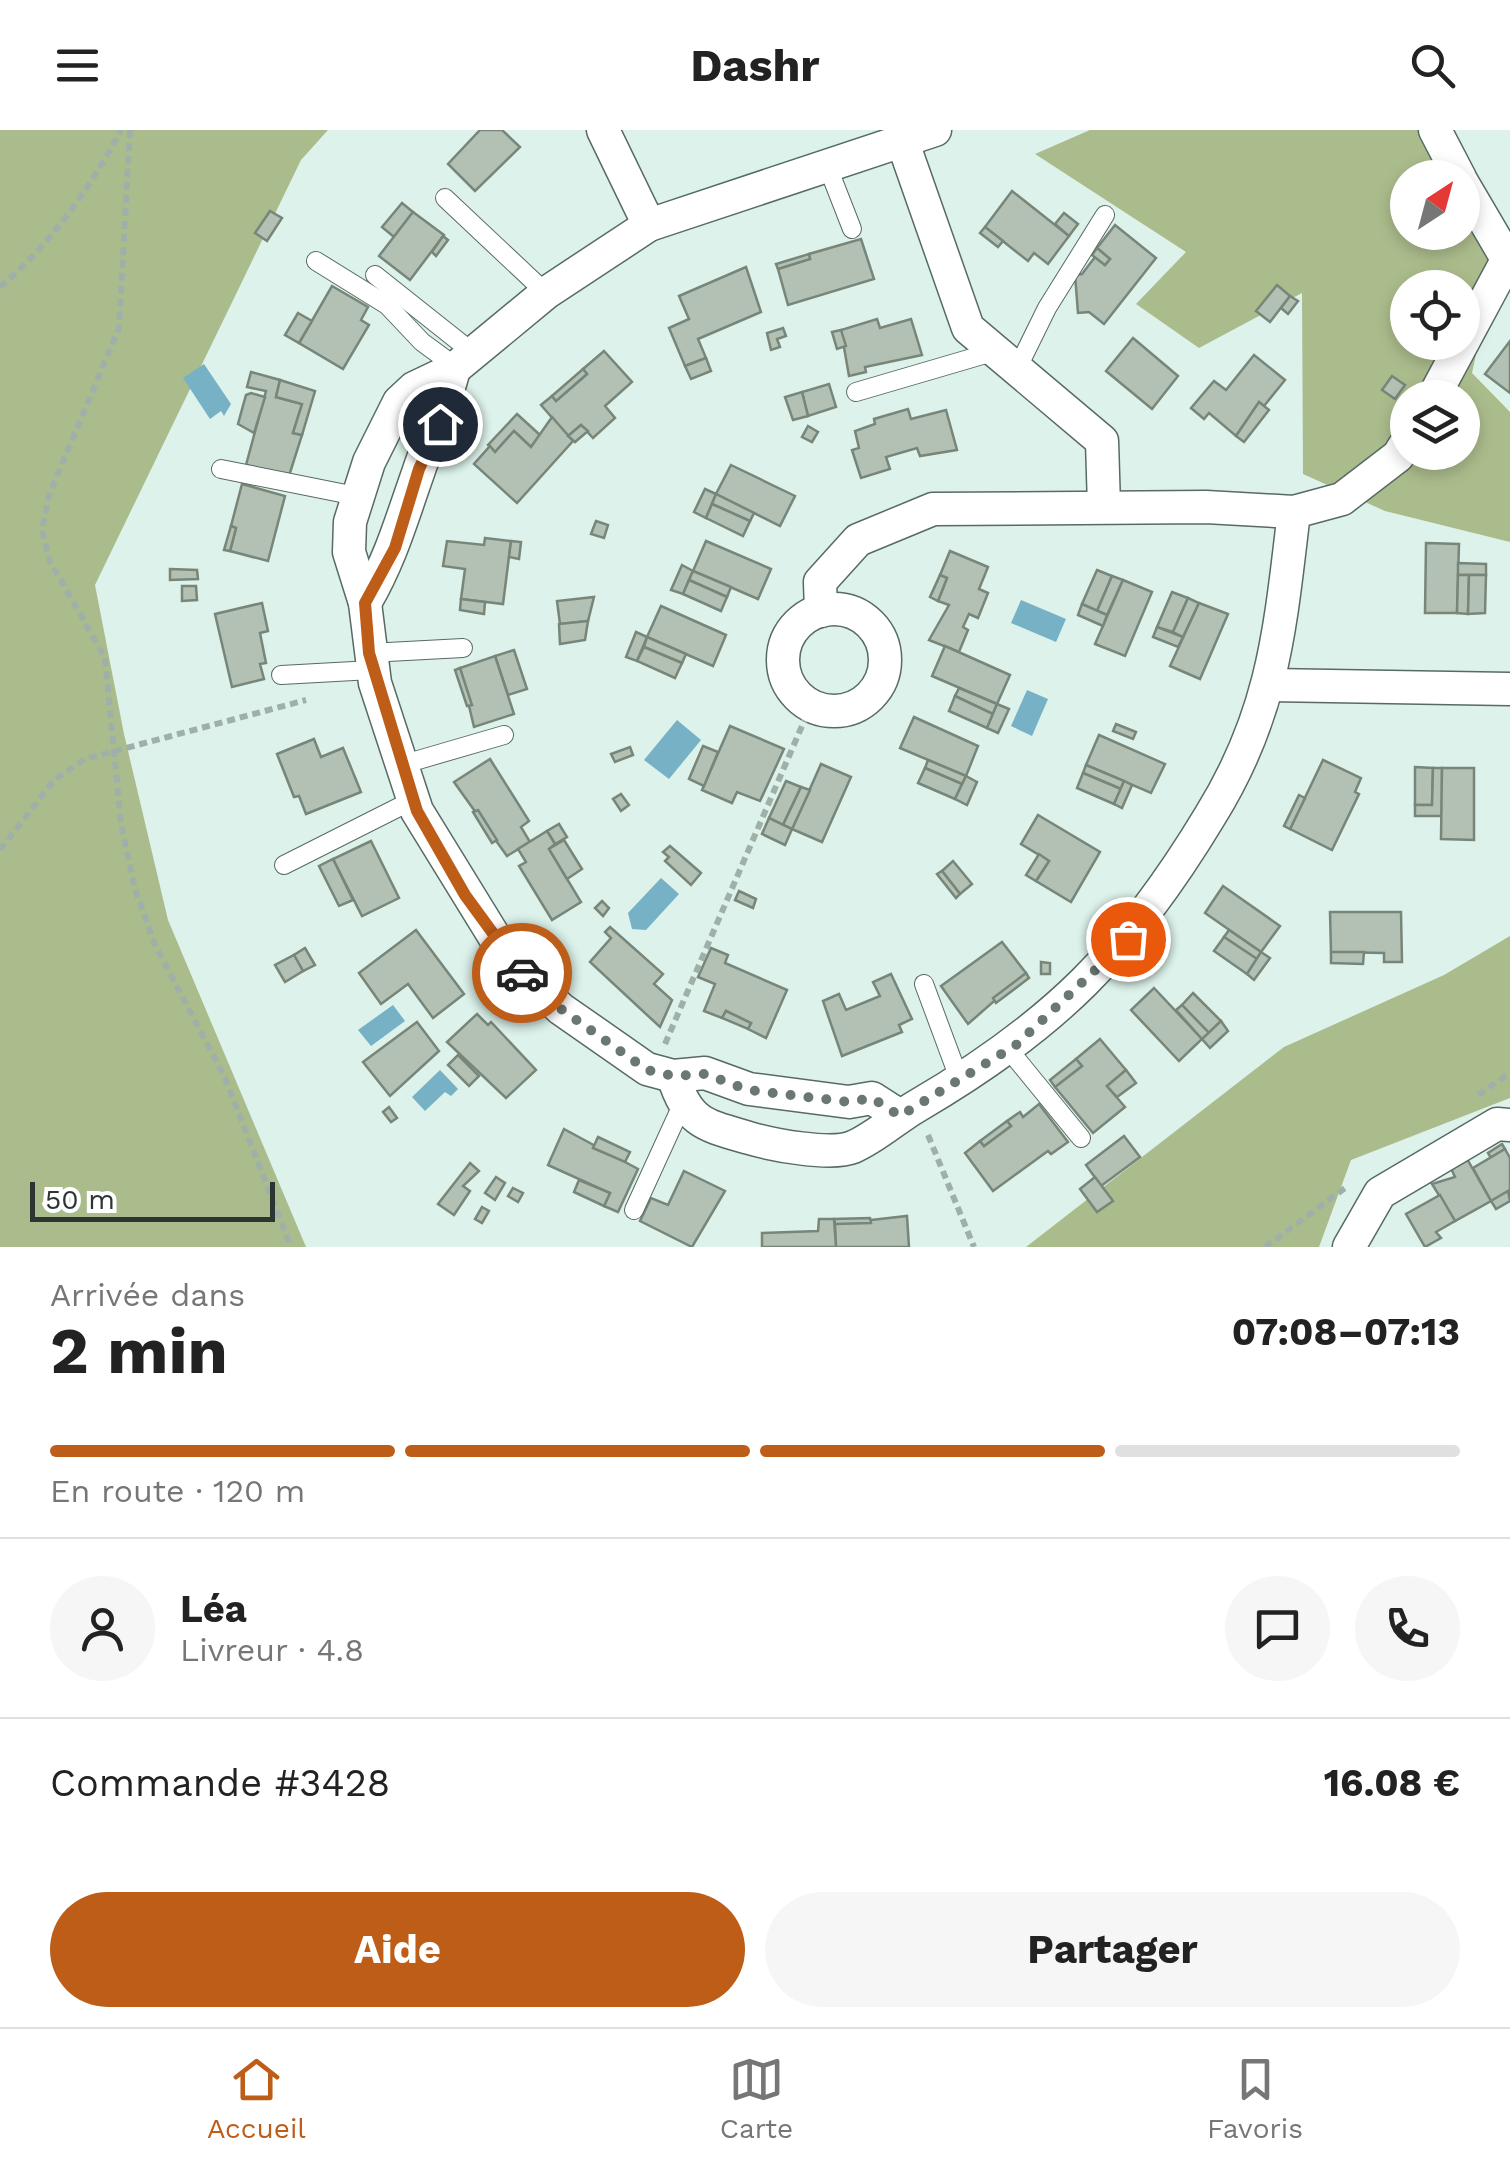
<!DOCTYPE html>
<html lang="fr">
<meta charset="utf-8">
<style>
body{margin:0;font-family:"Work Sans",sans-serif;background:#f6f6f6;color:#222;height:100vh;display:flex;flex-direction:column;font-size:38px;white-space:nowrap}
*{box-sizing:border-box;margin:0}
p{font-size:32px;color:#767676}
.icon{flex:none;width:55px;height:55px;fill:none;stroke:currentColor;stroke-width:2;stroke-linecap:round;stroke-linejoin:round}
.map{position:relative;height:1117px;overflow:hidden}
.side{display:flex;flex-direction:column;background:#fff;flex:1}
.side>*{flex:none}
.needle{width:65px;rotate:36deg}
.fabs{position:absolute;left:1390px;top:30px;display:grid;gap:20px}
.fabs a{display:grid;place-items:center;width:90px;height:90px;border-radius:50%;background:#fff;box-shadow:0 5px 15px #0003;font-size:50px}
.scale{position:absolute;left:30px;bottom:25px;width:245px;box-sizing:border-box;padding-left:10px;border:5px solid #2d3532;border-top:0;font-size:28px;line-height:35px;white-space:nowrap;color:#2d3532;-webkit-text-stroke:8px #fff;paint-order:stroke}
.pin{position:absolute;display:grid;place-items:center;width:85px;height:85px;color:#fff;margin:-42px;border:5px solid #fff;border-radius:50%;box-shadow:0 2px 10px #0007}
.courier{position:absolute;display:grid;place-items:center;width:100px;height:100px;margin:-50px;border:8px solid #bd5d18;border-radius:50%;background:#fff;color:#222;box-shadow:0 2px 12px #0007}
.head em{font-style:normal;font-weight:700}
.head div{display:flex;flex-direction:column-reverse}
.head{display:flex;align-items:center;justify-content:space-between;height:170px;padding:0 50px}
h1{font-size:65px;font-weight:700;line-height:75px}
.bar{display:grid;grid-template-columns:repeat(4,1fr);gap:15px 10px;align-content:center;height:120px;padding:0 50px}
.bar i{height:12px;border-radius:8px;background:#e0e0e0}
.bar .active{background:#bd5d18}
.bar p{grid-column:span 4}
.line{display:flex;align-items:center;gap:25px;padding:0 50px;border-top:2px solid #e0e0e0}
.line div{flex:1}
.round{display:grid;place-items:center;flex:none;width:105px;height:105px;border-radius:52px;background:#f6f6f6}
.primary-button{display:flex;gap:20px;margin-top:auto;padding:20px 50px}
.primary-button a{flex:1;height:115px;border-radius:60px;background:#bd5d18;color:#fff;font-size:40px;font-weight:700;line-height:115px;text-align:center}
.primary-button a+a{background:#f6f6f6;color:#222}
header{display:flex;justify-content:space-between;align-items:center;height:130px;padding:0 50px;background:#fff;font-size:45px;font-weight:700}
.tab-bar{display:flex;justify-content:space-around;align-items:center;height:140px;border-top:2px solid #e0e0e0;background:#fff;font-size:28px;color:#767676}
.tab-bar a{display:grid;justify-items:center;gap:5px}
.tab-bar .active{color:#bd5d18}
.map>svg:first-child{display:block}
.forest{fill:#abbc8c;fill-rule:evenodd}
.water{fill:#76b1c5}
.building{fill:#b2c1b3;stroke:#78867a;stroke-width:2.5}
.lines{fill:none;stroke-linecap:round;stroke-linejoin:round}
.lane-casing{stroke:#576a63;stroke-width:20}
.street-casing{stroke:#576a63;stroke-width:35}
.path{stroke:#9fb0a9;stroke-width:6;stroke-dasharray:8 5;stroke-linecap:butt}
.lane{stroke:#fff;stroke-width:18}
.street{stroke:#fff;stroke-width:32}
.done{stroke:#6a7772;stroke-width:10;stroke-dasharray:0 18}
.route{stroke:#bd5d18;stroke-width:12}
</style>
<header><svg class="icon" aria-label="menu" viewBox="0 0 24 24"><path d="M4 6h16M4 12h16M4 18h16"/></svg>Dashr<svg class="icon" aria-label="search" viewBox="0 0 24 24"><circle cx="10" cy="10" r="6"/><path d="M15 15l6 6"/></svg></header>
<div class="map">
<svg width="1510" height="1117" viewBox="0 0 1510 1117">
<rect width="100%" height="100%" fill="#dcf2ea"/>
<!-- forest -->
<g class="forest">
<path d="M0 0H328L301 30 95 455 124 604 168 790 306 1117H0Z"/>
<path d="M1090 0H1420L1449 47 1408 48V102H1462L1463 70 1497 126 1472 243 1510 282V412L1385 381 1303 344 1302 163 1199 218 1136 174 1186 122 1035 24ZM1408 158H1462V212H1408ZM1408 268H1462V322H1408Z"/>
<path d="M1510 806V968L1351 1030 1319 1117H1026L1284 917 1444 845Z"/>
</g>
<!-- water -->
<g class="water">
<path d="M204 234 231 274 224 286 221 281 210 289 183 248Z"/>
<path d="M1021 470 1066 489 1056 512 1011 493Z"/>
<path d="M1027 560 1048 569 1032 606 1011 596Z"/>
<path d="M677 590 701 610 669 649 644 630Z"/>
<path d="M661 748 679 764 646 800 632 799 628 783Z"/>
<path d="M393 875 405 891 371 916 358 900Z"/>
<path d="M440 940 458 959 451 966 445 962 425 981 412 967Z"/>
</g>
<!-- building -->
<g class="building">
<path d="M480 0H502L520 17 475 61 448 34Z"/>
<path d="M1012 61 1069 106 1048 134 1034 123 1028 131 985 97Z"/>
<path d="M402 73 413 82 394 107 382 97Z"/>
<path d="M270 81 282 88 267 111 255 103Z"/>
<path d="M413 82 444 105 410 150 379 126Z"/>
<path d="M1064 83 1078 94 1069 106 1055 94Z"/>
<path d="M1115 95 1156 128 1104 194 1089 182 1078 183 1075 145 1082 144 1095 127 1105 135 1110 129 1097 118Z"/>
<path d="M985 97 1003 111 998 117 980 103Z"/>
<path d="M443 106 448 110 436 126 432 122Z"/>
<path d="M861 109 874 149 788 175 778 139 810 129 809 124Z"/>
<path d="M1097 118 1110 129 1105 135 1092 125Z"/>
<path d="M809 124 810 129 778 139 776 134Z"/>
<path d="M746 137 761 182 698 209 706 228 685 236 669 198 689 189 679 166Z"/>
<path d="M1277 155 1290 166 1270 192 1256 181Z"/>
<path d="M332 156 368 177 361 190 369 195 343 239 299 213Z"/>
<path d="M1290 166 1298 171 1288 184 1281 178Z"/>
<path d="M298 183 312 191 299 213 285 205Z"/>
<path d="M877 189 880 198 911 189 922 225 865 237 866 242 849 246 841 200Z"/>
<path d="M783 198 786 206 777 209 780 217 771 220 767 203Z"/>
<path d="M841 200 846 216 837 219 832 202Z"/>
<path d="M1133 208 1178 246 1152 279 1106 241Z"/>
<path d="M1510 211V263L1485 244Z"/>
<path d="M604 221 632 252 605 276 615 288 593 308 581 295 568 306 541 275 552 266 556 271 587 244 583 239Z"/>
<path d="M1254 225 1285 250 1264 276 1259 272 1236 306 1209 283 1204 289 1191 278 1214 251 1226 260Z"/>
<path d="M706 228 711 241 691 249 685 236Z"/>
<path d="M583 239 587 244 556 271 552 266Z"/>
<path d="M251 242 280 250 276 267 302 274 293 303 302 305 289 346 246 335 266 261 247 257Z"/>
<path d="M1392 246 1405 255 1395 269 1382 260Z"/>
<path d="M280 250 315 261 302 305 293 303 302 274 276 267Z"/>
<path d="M829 254 836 277 808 286 802 262Z"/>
<path d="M802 262 808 286 793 290 785 267Z"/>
<path d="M251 263 265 267 254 303 238 294 246 265Z"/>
<path d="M1259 272 1269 280 1244 312 1236 306Z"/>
<path d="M908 279 911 289 946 280 957 320 920 326 917 318 886 327 890 339 861 348 852 320 859 318 855 301 875 294 874 289Z"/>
<path d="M517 284 540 305 531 317 514 301 495 322 488 315Z"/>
<path d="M552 287 573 311 517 373 474 334 490 316 495 322 514 301 531 317Z"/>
<path d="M581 295 588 301 575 312 568 306Z"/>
<path d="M808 296 818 302 812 312 802 307Z"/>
<path d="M731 335 795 366 780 396 716 364Z"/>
<path d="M242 354 285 366 268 431 230 421 236 398 231 396Z"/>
<path d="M705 359 716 364 706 388 694 382Z"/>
<path d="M716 364 754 383 750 391 712 374Z"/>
<path d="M712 374 750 391 743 406 706 388Z"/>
<path d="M596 391 608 395 604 408 591 404Z"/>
<path d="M231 396 236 398 230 421 224 420Z"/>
<path d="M485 408 511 411 503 474 461 469 465 439 443 436 447 411 484 415Z"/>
<path d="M511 411 521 412 519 429 509 427Z"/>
<path d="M706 411 771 439 758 469 693 441Z"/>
<path d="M1426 413 1459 414 1457 483H1425Z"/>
<path d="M950 421 988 437 979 459 988 463 978 488 969 484 963 497 968 500 959 522 929 510 949 475 938 471 947 448 940 445Z"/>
<path d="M1458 433 1486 434V445H1458Z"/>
<path d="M682 435 693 441 683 464 671 460Z"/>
<path d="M170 439 197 440 198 449 170 450Z"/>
<path d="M1097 440 1112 446 1097 481 1082 474Z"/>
<path d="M693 441 731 457 727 467 689 450Z"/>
<path d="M940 445 947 448 938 471 930 467Z"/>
<path d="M1458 445H1469L1468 484 1457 483Z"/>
<path d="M1469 445H1486L1485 483 1468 484Z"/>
<path d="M1112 446 1123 450 1107 485 1097 481Z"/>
<path d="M689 450 727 467 721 481 683 464Z"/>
<path d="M1123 450 1152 462 1125 526 1095 514Z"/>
<path d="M182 456H196L197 470 182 471Z"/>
<path d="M1172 462 1188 468 1173 502 1157 497Z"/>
<path d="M594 467 588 491 560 494 557 471Z"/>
<path d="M1188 468 1199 473 1183 507 1173 502Z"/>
<path d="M461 469 485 472 484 484 460 480Z"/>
<path d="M262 473 268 501 260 503 266 533 260 534 264 549 232 557 215 484Z"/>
<path d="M1199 473 1228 484 1200 549 1170 536Z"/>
<path d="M1082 474 1107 485 1103 496 1078 485Z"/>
<path d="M661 476 726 505 713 536 647 507Z"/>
<path d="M588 491 585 510 560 514 559 494Z"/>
<path d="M1157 497 1183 507 1178 517 1153 507Z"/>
<path d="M636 502 647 507 637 531 626 527Z"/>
<path d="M647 507 686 524 682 533 644 517Z"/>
<path d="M945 516 1010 545 997 574 932 546Z"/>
<path d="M644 517 682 533 675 548 637 531Z"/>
<path d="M514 520 527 559 508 565 495 526Z"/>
<path d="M495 526 514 584 474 597 460 538Z"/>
<path d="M460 538 472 575 467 576 455 540Z"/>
<path d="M959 558 997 574 993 584 955 566Z"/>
<path d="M955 566 993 584 987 598 949 581Z"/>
<path d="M997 574 1009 579 998 603 987 598Z"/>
<path d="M914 587 978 616 966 646 900 618Z"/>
<path d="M1116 594 1136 602 1133 609 1113 601Z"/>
<path d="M730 596 784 619 760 671 737 662 732 673 702 660Z"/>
<path d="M1099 605 1165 634 1151 663 1086 635Z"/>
<path d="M314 609 321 627 343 618 361 662 306 684 299 666 294 667 277 624Z"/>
<path d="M703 616 718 622 704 656 689 649Z"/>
<path d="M630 617 633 625 615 632 611 624Z"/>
<path d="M490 629 529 691 521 697 530 712 507 726 454 652Z"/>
<path d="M928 630 966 646 962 654 925 638Z"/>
<path d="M1323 630 1361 648 1355 662 1359 664 1332 720 1290 699Z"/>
<path d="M821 634 851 647 822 712 792 699Z"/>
<path d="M1086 635 1124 651 1121 659 1083 643Z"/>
<path d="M1415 637 1433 638 1432 675H1415Z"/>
<path d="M925 638 962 654 955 669 918 653Z"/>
<path d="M1433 638H1442V686H1415V675H1432Z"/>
<path d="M1442 638H1474V710L1441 709Z"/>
<path d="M1083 643 1121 659 1114 674 1077 658Z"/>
<path d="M966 646 977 652 967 675 955 669Z"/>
<path d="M786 651 801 657 783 695 769 688Z"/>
<path d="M1124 651 1132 655 1122 678 1114 674Z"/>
<path d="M801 657 810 660 792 699 783 695Z"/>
<path d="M621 664 629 675 621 681 613 669Z"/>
<path d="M1299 665 1305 668 1290 699 1284 696Z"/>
<path d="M478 680 497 710 492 713 473 682Z"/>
<path d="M1038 685 1100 722 1071 772 1036 751 1049 731 1021 714Z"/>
<path d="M769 688 792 699 785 715 762 704Z"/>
<path d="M559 694 567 707 555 714 547 701Z"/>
<path d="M547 701 555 714 549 719 581 772 552 790 519 736 526 732 518 719Z"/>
<path d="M564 710 582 739 567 749 549 719Z"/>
<path d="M371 711 399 768 362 786 333 729Z"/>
<path d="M670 716 701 743 691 755 665 731 669 727 663 722Z"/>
<path d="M1039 724 1049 731 1036 751 1026 745Z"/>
<path d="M333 729 353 770 339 776 319 736Z"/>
<path d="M953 731 972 754 960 764 942 741Z"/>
<path d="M942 741 960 764 956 768 937 744Z"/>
<path d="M1223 756 1280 796 1261 822 1205 783Z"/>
<path d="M739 761 756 769 753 778 735 770Z"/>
<path d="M602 771 609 778 603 786 595 778Z"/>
<path d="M1330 782H1401L1402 832H1384V823L1331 822Z"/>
<path d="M610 797 663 844 654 854 672 870 660 897 590 832 611 808 605 802Z"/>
<path d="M416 800 464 864 433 888 408 854 381 874 359 843Z"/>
<path d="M1229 800 1261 822 1257 829 1224 807Z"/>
<path d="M1224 807 1257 829 1247 844 1214 821Z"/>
<path d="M1002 812 1026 843 968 894 941 856Z"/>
<path d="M305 818 315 835 303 841 294 825Z"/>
<path d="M711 818 728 825 725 833 787 860 766 908 748 899 751 893 726 881 722 888 704 881 715 854 698 847Z"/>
<path d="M1261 822 1270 828 1254 850 1247 844Z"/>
<path d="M1331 822H1364L1363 834 1331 833Z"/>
<path d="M294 825 303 841 285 852 275 835Z"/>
<path d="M1041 832 1050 833V844H1041Z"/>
<path d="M1026 843 1029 848 996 873 993 868Z"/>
<path d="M891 844 912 889 899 895 902 902 842 926 823 871 839 864 846 880 880 866 873 852Z"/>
<path d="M1154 858 1202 909 1179 931 1131 880Z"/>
<path d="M1193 863 1221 891 1209 903 1182 875Z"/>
<path d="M1182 875 1209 903 1202 909 1176 880Z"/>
<path d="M726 881 751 893 748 899 722 888Z"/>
<path d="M477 884 488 895 491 892 536 940 506 968 447 912Z"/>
<path d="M1221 891 1228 901 1210 918 1202 909Z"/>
<path d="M417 892 439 921 390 966 363 932Z"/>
<path d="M1100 909 1126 940 1107 956 1125 977 1093 1003 1055 957 1082 936 1076 929Z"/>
<path d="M458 925 479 946 469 956 448 935Z"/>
<path d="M1076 929 1082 936 1055 957 1050 950Z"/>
<path d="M1126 940 1136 953 1117 967 1107 956Z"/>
<path d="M1039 974 1068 1012 1051 1024 1048 1021 993 1061 965 1023 980 1011 984 1016 1011 996 1007 991 1020 982 1023 987Z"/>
<path d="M389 977 397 988 391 992 383 982Z"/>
<path d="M1007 991 1011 996 984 1016 980 1011Z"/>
<path d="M564 999 638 1039 618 1082 604 1076 610 1063 548 1035Z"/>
<path d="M1124 1006 1140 1027 1101 1056 1086 1035Z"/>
<path d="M598 1007 630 1022 625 1032 593 1018Z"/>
<path d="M1502 1014 1505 1019 1491 1028 1488 1023Z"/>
<path d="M1505 1019 1510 1028V1064L1491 1071 1473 1038Z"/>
<path d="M1466 1027 1491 1071 1455 1091 1432 1054 1455 1047 1450 1036Z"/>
<path d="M470 1033 479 1041 463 1056 470 1061 454 1085 438 1074Z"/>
<path d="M684 1041 725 1061 692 1117 640 1091 651 1068 668 1075Z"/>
<path d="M496 1047 505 1053 495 1070 485 1063Z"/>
<path d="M1095 1047 1113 1071 1097 1082 1080 1059Z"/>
<path d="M579 1050 610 1063 604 1076 574 1062Z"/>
<path d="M513 1058 523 1063 518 1072 508 1066Z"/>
<path d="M1508 1061 1510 1071 1496 1079 1491 1071Z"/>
<path d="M1440 1065 1455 1091 1436 1102 1441 1108 1425 1117 1406 1084Z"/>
<path d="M482 1077 489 1081 482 1093 475 1089Z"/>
<path d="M907 1086 909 1117H836L835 1094Z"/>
<path d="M870 1088 871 1093 835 1094 834 1089Z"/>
<path d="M819 1089H834L836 1117H762V1103L818 1101Z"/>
</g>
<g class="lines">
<!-- lane casing -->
<g class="lane-casing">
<g id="lane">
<path d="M827 35 852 99"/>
<path d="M445 68 546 163"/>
<path d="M316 131 387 175 422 212 456 237"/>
<path d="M375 145 472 222"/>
<path d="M1017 239 1047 178 1105 85"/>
<path d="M856 262 996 221"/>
<path d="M221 339 356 366"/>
<path d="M369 523 463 518"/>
<path d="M281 545 372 540"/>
<path d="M401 635 504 605"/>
<path d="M284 735 413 670"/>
<path d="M924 854 960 951"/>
<path d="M1009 920 1081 1008"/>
<path d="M634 1080 682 975"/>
</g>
</g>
<!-- street casing -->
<g class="street-casing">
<g id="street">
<path d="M603 0 649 95"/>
<path d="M1435 0 1460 48"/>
<path d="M902 10 968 198 1102 311 1104 377"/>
<path d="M1462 52 1510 134"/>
<path d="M1433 268 1506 132"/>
<path d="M365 473C391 428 401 391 418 343 430 307 445 276 454 239"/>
<circle cx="834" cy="530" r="51"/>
<path d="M821 481 820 452 858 410 933 379 1206 377 1294 382 1342 369 1398 326 1408 310"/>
<path d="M1270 555 1510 559"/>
<path d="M673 946C688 993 704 995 749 1008 773 1015 831 1026 853 1017 876 1007 896 988 917 976 1054 896 1128 822 1210 686 1274 583 1280 499 1294 382"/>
<path d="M900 986 872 968 849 972 749 959 705 943 673 946 647 939 561 879 510 832 417 681 375 553 365 473 349 422 350 392 369 332 399 272 414 258 454 239 546 163 649 95 935 0"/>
<path d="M1349 1117 1380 1063 1497 994 1510 995"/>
</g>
</g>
<!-- path -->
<g class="path">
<path d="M130 0 119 198 49 365 42 400 49 429 105 528 121 694 135 759 155 815 225 948 291 1117"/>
<path d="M0 157C50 115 91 57 121 0"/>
<path d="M0 720 54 650 85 629 306 570"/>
<path d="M665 914 811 575"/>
<path d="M1478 965 1510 943"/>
<path d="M928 1005 974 1117"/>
<path d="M1265 1117 1345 1058"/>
</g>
<!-- lane -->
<use href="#lane" class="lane"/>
<!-- street -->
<use href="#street" class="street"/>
</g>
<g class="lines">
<!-- done -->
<path class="done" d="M522 843 561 879 647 940 673 946 705 944 748 960 849 972 872 968 900 986 1016 915 1128 809"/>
<!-- route -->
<path class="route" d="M440 294 419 339 395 418 365 473 369 523 417 681 465 765 522 843"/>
</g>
</svg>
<div class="fabs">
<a><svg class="needle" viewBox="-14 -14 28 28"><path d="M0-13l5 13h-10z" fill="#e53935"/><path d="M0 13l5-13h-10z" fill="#767676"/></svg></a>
<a><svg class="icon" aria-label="locate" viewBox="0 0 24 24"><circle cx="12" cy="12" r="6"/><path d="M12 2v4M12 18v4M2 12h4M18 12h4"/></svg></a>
<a><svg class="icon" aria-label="layers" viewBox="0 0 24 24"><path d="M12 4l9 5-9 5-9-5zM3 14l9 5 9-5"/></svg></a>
</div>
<div class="scale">50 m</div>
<div class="pin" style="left:1128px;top:809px;background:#ea580c"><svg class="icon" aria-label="bag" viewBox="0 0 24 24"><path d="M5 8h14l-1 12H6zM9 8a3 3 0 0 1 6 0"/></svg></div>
<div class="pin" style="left:440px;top:294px;background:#1f2937"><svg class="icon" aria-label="home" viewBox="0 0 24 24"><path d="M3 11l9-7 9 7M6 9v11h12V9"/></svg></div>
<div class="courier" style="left:522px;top:843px"><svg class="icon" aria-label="car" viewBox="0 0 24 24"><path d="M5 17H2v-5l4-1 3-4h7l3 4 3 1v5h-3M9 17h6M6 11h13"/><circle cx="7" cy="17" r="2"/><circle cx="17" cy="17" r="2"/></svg></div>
</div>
<section class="side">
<div class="head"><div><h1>2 min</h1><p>Arrivée dans</p></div><em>07:08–07:13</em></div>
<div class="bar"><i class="active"></i><i class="active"></i><i class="active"></i><i></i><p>En route · 120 m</p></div>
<div class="line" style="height:180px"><a class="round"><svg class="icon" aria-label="person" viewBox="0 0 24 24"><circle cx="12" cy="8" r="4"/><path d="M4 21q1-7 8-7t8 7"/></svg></a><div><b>Léa</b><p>Livreur · 4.8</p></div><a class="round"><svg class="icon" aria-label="chat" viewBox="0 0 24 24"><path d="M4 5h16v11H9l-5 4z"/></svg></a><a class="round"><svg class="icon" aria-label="phone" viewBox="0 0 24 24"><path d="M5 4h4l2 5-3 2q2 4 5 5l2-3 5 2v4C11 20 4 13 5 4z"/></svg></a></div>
<div class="line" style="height:130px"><div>Commande #3428</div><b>16.08 €</b></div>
<div class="primary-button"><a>Aide</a><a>Partager</a></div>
</section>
<nav class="tab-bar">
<a class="active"><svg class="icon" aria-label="home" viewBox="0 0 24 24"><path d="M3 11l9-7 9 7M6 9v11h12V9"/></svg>Accueil</a>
<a><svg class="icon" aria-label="map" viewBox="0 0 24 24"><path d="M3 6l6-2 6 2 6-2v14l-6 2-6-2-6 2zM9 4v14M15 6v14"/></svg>Carte</a>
<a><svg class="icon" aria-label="saved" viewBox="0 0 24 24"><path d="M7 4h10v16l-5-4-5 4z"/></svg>Favoris</a>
</nav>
